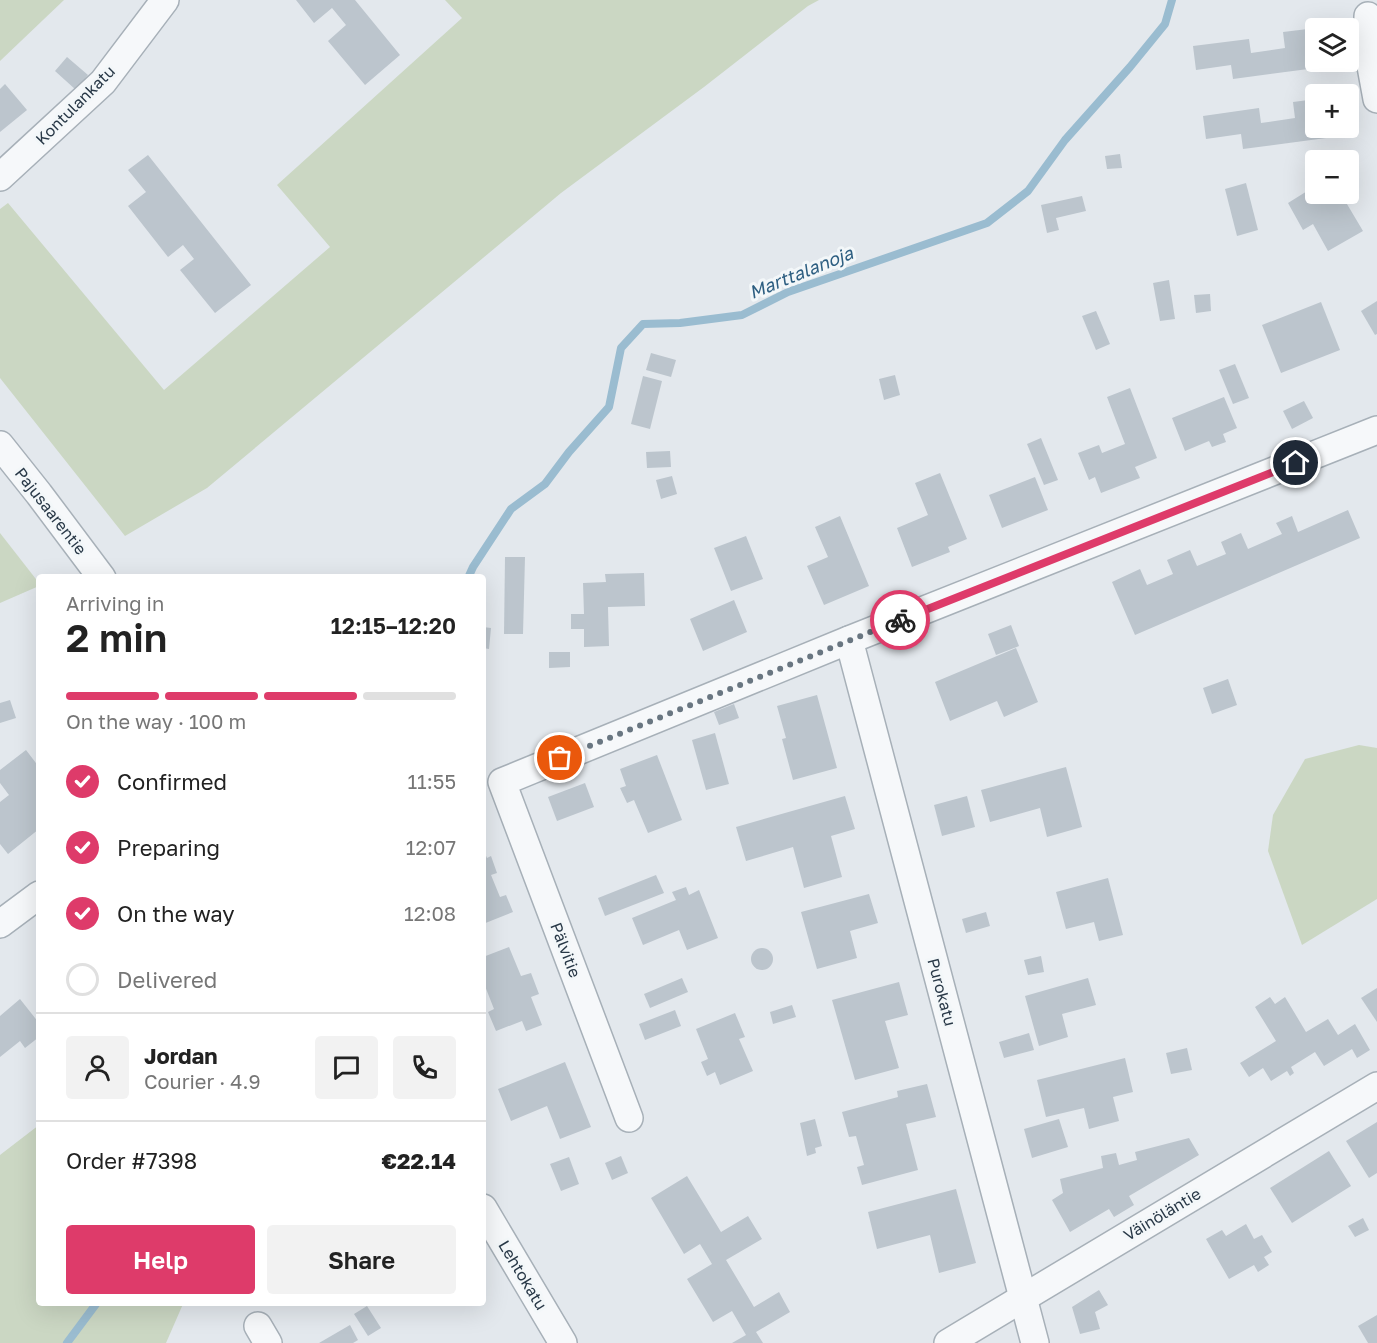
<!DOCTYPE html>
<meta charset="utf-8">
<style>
body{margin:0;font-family:"Golos Text",sans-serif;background:#f2f2f2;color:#222;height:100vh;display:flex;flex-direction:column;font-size:22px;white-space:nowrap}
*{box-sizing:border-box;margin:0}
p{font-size:20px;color:#767676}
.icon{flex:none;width:33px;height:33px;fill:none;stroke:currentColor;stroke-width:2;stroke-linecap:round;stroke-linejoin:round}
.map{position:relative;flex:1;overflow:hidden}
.details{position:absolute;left:36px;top:574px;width:450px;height:732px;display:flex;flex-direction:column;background:#fff;border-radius:6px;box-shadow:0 6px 24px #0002}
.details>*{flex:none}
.tools{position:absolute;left:1305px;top:18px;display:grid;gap:12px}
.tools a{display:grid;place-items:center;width:54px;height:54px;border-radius:6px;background:#fff;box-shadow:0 6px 24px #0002;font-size:30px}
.pin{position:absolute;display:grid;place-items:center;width:51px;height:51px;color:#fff;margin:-26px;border:3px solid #fff;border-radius:50%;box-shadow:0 2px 6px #0007}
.courier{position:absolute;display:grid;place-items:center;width:60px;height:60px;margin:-30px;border:4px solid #de3b6a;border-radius:50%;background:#fff;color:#222;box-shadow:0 2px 8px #0007}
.headline em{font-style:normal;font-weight:600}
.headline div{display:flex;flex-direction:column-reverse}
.headline{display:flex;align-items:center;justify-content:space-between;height:102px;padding:0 30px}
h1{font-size:39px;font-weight:600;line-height:45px}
.bar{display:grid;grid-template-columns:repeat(4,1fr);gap:9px 6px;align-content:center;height:72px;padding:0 30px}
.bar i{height:8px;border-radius:4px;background:#e0e0e0}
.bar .active{background:#de3b6a}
.bar p{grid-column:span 4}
.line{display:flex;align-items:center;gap:15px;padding:0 30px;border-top:2px solid #e0e0e0}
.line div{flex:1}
.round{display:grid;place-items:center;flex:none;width:63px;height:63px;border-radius:6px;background:#f2f2f2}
ol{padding:0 30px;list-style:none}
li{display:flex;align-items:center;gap:18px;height:66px}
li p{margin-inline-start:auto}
li .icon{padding:6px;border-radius:50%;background:#de3b6a;color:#fff;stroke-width:4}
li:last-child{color:#767676}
li i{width:33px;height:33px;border:3px solid #e0e0e0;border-radius:50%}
.cta{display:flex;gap:12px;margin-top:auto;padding:12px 30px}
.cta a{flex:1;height:69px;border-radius:6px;background:#de3b6a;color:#fff;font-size:24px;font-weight:600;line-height:69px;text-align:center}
.cta a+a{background:#f2f2f2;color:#222}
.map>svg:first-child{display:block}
.green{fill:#cbd7c3}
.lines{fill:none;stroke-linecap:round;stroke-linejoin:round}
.stream{stroke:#9abcd0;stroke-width:8}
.building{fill:#bcc5cd}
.minor-casing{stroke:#a7b0b8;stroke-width:30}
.minor{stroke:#f6f8fa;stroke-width:27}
.done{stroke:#697681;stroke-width:6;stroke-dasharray:0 10.8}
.route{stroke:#de3b6a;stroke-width:8}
.labels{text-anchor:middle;stroke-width:6;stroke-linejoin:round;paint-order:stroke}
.street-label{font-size:16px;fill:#283847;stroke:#f3f7f9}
.water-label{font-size:18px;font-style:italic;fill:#2d5e81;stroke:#f3f7f9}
</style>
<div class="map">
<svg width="1377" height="1343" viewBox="0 0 1377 1343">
<rect width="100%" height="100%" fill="#e3e8ed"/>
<!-- green -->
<g class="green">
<path d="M0 0H64L0 61Z"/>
<path d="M445 0H819L808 6 704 87 561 193 207 488 125 536 0 378V209L8 203 164 390 330 247 277 185 462 18Z"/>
<path d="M0 533 39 583V586L0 603Z"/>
<path d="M1359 745 1377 748V899L1302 945 1268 851 1273 815 1305 759Z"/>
<path d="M39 1125V1304H183L166 1343H0V1155Z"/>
</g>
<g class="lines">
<!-- stream -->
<g class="stream">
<path d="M468 578 473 567 511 509 545 484 569 452 609 407 621 348 643 324 680 323 742 315 788 292 987 223 1028 191 1065 140 1130 67 1165 24 1172 0"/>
<path d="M67 1343 96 1304"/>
</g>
</g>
<!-- building -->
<g class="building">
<path d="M296 0H355L400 55 365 85 328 41 346 25 332 8 314 23Z"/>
<path d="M1316 28V62H1330L1331 66 1233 79 1231 65 1196 70 1193 46 1249 39 1251 53 1285 48 1283 32Z"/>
<path d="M67 57 88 75 76 90 55 71Z"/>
<path d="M5 84 27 110 0 132V89Z"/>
<path d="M1316 99V128H1339L1341 136 1243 149 1241 134 1206 139 1203 116 1259 108 1261 123 1295 118 1293 102Z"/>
<path d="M1120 154 1122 168 1107 169 1105 156Z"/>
<path d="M148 155 251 285 215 313 180 270 194 259 183 245 168 257 128 206 146 192 128 170Z"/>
<path d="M1246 183 1258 230 1237 236 1225 189Z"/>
<path d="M1312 188 1319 200 1330 194H1341L1363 231 1328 251 1313 224 1303 230 1288 203Z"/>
<path d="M1082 196 1086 211 1056 218 1059 230 1047 233 1041 205Z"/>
<path d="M1169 280 1175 319 1160 321 1153 283Z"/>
<path d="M1210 294 1211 311 1196 313 1194 295Z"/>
<path d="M1377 301V334L1375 335 1361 311Z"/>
<path d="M1321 302 1340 350 1281 373 1262 325Z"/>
<path d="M1096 311 1110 344 1096 350 1082 316Z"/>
<path d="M651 353 676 360 671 377 646 370Z"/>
<path d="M1235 364 1249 398 1233 404 1219 370Z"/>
<path d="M895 375 900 395 884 400 879 379Z"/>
<path d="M643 376 662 381 650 429 631 424Z"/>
<path d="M1130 388 1157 458 1135 467 1140 478 1101 493 1095 477 1089 480 1078 453 1099 445 1102 453 1125 444 1107 397Z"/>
<path d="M1224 397 1237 428 1223 434 1226 442 1212 447 1209 441 1185 451 1172 418Z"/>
<path d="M1304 401 1313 418 1292 429 1283 411Z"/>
<path d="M1041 438 1058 480 1044 485 1027 444Z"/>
<path d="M670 451 671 467 647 468 646 452Z"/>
<path d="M940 473 967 539 948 547 950 552 912 567 897 528 928 515 915 483Z"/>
<path d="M672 476 677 494 661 499 656 480Z"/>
<path d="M1035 477 1048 510 1002 528 989 495Z"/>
<path d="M1348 510 1360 538 1135 635 1112 582 1140 569 1147 585 1173 574 1167 560 1190 550 1197 566 1226 554 1221 542 1241 533 1248 549 1282 534 1276 523 1292 516 1298 532Z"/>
<path d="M840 516 869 586 824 605 807 566 828 557 815 527Z"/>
<path d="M746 536 763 579 731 591 714 548Z"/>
<path d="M505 557H525L523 634H504Z"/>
<path d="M644 573 645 606 608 607 609 646 584 647V629H571V614H584L583 583 606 582 605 574Z"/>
<path d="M734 600 747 632 703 651 690 619Z"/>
<path d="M1011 625 1019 646 996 655 988 634Z"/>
<path d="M483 627 491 628 489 649 483 648Z"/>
<path d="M1016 648 1038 702 1004 717 997 701 950 721 935 682Z"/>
<path d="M549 652H570V667L549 668Z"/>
<path d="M1228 679 1237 705 1212 714 1203 688Z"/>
<path d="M817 695 837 768 793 780 782 739 786 738 777 706Z"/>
<path d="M10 700 16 718 0 723V703Z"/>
<path d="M734 704 739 718 719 725 714 712Z"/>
<path d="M715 733 729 784 706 790 692 740Z"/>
<path d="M26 750 39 767V829L8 854 0 844V802L9 795 0 783V770Z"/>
<path d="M657 755 682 820 648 833 634 800 627 803 620 788 626 786 620 769Z"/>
<path d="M1066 767 1082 827 1047 837 1040 808 990 822 981 790Z"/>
<path d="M585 783 594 807 557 821 548 797Z"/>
<path d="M845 796 855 829 831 836 842 877 804 888 793 847 746 861 736 827Z"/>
<path d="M967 796 975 827 942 836 934 805Z"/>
<path d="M483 849 487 858 491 856 497 873 491 875 500 897 506 895 513 912 483 924Z"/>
<path d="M656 875 664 893 605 916 598 898Z"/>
<path d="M1108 878 1123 935 1099 941 1094 922 1066 929 1056 892Z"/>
<path d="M686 887 689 895 699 890 718 938 687 950 679 930 643 945 632 918 676 900 672 892Z"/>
<path d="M869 894 878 923 850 931 857 958 817 969 801 912Z"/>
<path d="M986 912 990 926 966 933 962 919Z"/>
<path d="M509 947 521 976 531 973 539 994 531 997 542 1025 526 1031 522 1021 496 1031 488 1012 494 1009 483 981V957Z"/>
<circle cx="762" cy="959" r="11"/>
<path d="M1041 956 1044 972 1028 975 1024 960Z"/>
<path d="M682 978 688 992 650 1008 644 994Z"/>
<path d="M1088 978 1096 1005 1062 1014 1068 1037 1039 1046 1025 996Z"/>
<path d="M899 982 908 1015 885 1021 899 1068 855 1080 832 1000Z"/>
<path d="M1377 988V1022L1361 998Z"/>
<path d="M1270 997 1275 1004 1285 997 1306 1032 1328 1019 1338 1035 1355 1024 1370 1050 1357 1058 1352 1049 1324 1066 1315 1052 1291 1067 1294 1073 1290 1076 1287 1071 1271 1081 1263 1068 1249 1077 1240 1063 1276 1041 1255 1007Z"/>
<path d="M20 999 39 1023V1037L25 1048 20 1041 0 1057V1016Z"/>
<path d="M792 1005 796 1017 773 1024 770 1012Z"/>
<path d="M675 1010 681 1026 645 1040 639 1024Z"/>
<path d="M735 1013 745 1037 739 1039 753 1071 720 1085 715 1072 707 1076 701 1062 708 1059 696 1029Z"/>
<path d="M1029 1033 1034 1050 1004 1058 999 1042Z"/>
<path d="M1187 1048 1192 1070 1171 1074 1166 1053Z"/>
<path d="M1125 1058 1133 1092 1113 1097 1119 1121 1089 1129 1084 1108 1046 1117 1037 1080Z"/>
<path d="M565 1062 591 1127 560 1139 547 1106 511 1121 498 1089Z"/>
<path d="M927 1084 936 1117 906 1124 918 1170 862 1185 857 1167 864 1165 856 1136 849 1137 842 1112 898 1097 897 1091Z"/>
<path d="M815 1119 822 1146 815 1148 816 1153 807 1156 800 1123Z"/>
<path d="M1059 1119 1068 1147 1032 1158 1024 1129Z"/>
<path d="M1377 1122V1173L1369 1178 1346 1141Z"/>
<path d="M1189 1138 1199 1155 1129 1196 1134 1205 1114 1217 1109 1209 1070 1232 1052 1200 1063 1193 1060 1179 1103 1168 1101 1156 1116 1153 1119 1165 1137 1160 1135 1152Z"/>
<path d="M1329 1151 1351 1186 1292 1223 1270 1188Z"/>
<path d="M621 1156 628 1173 612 1180 605 1163Z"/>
<path d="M569 1157 579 1184 561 1191 550 1164Z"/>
<path d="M687 1176 721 1232 748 1216 762 1239 726 1260 754 1307 779 1292 790 1312 756 1332 763 1343H732L746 1335 732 1311 713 1322 687 1279 712 1264 700 1244 684 1254 651 1198Z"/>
<path d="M956 1189 976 1263 939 1273 930 1235 877 1249 868 1212Z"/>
<path d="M1363 1218 1369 1230 1355 1237 1348 1226Z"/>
<path d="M1246 1224 1254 1239 1262 1235 1272 1252 1264 1257 1269 1265 1258 1272 1254 1265 1229 1279 1206 1239 1222 1230 1226 1236Z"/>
<path d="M1099 1290 1108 1305 1095 1312 1100 1329 1080 1334 1072 1307Z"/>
<path d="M367 1306 381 1328 368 1336 354 1314Z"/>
<path d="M1377 1315V1343H1368L1358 1326Z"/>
<path d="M350 1325 358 1340 353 1343H319Z"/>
</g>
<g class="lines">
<!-- minor casing -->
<g class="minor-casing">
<g id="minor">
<path d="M1368 16V50L1377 99"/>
<path d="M0 177 103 82 165 0"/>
<path d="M0 445 39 494 102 578"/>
<path d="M849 640 1035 1343"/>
<path d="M0 924 39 895"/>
<path d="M629 1118 502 782 849 640 1377 430"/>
<path d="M483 1208 563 1343"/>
<path d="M258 1326 268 1343"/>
<path d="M948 1343 1377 1086"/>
</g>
</g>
<!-- minor -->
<use href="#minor" class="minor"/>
</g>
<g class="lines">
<!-- done -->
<path class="done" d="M560 758 900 620"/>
<!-- route -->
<path class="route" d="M900 620 1296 463"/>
</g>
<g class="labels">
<!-- street labels -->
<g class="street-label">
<text transform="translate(75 105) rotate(-45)" y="6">Kontulankatu</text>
<text transform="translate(51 511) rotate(52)" y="6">Pajusaarentie</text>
<text transform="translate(566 950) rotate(69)" y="6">Pälvitie</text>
<text transform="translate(942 992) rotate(75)" y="6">Purokatu</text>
<text transform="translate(1162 1214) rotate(-31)" y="6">Väinöläntie</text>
<text transform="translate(523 1275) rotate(59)" y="6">Lehtokatu</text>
</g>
<!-- water labels -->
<g class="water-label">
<text transform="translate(801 273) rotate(-22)" y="6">Marttalanoja</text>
</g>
</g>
</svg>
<div class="tools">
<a><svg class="icon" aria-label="layers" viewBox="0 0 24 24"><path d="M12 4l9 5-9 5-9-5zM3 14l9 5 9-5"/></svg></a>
<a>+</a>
<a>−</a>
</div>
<div class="pin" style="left:560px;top:758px;background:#ea580c"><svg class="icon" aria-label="bag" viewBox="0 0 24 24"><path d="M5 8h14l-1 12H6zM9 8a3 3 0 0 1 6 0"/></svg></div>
<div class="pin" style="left:1296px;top:463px;background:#1f2937"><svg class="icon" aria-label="home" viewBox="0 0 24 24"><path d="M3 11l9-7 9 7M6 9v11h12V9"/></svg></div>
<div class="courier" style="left:900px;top:620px"><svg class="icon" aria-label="bike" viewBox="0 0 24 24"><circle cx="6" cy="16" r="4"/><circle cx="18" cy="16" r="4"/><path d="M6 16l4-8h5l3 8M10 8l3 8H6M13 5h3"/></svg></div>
<section class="details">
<div class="headline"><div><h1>2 min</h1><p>Arriving in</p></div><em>12:15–12:20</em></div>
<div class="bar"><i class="active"></i><i class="active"></i><i class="active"></i><i></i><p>On the way · 100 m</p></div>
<ol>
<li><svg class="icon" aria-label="check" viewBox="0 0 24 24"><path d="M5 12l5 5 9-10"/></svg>Confirmed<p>11:55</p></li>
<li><svg class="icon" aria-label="check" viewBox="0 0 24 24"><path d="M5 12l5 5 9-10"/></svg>Preparing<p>12:07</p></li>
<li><svg class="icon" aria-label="check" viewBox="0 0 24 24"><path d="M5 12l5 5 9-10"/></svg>On the way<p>12:08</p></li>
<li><i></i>Delivered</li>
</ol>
<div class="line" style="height:108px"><a class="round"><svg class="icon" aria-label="person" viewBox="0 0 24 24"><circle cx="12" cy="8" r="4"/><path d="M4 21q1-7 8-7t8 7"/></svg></a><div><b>Jordan</b><p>Courier · 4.9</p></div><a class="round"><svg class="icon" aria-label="chat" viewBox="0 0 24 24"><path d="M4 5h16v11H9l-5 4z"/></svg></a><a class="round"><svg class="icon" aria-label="phone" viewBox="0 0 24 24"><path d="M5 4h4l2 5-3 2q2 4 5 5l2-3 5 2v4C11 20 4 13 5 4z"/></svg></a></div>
<div class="line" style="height:78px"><div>Order #7398</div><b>€22.14</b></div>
<div class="cta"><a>Help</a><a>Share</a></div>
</section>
</div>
